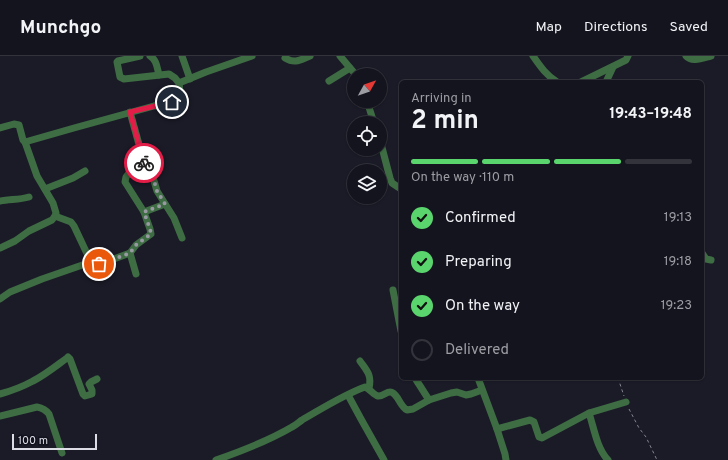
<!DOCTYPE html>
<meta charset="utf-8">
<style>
body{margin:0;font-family:Overpass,sans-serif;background:#1d1d27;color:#f1f3f6;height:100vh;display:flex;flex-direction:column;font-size:15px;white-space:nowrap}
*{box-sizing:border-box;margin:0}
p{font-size:13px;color:#9d9ea4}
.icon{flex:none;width:22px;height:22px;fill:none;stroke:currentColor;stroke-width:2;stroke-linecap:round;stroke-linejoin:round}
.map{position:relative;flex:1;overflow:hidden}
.panel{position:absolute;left:399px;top:24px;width:305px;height:300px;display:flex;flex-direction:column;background:#14141e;border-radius:6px;box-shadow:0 1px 3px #0004,0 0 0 1px #33333c}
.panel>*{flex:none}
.needle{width:26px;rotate:50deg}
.controls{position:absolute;left:347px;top:12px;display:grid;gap:8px}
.controls a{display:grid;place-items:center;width:40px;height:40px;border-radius:50%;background:#14141e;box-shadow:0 1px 3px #0004,0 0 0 1px #33333c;font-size:20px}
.scale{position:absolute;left:12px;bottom:10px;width:85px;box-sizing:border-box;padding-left:4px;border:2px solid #dcdde5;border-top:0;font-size:11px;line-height:14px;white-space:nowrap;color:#dcdde5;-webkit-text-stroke:3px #12121e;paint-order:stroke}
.pin{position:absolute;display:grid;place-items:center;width:34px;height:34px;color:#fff;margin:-17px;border:2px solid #fff;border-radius:50%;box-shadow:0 1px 4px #0007}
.courier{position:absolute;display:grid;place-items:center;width:40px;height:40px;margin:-20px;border:3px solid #e11d48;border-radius:50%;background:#fff;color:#222;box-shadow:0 1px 5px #0007}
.head em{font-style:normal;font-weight:700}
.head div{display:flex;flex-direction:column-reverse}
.head{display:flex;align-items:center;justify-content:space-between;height:68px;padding:0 12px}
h1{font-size:26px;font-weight:700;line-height:30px}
.bar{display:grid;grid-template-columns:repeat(4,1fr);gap:6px 4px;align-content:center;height:48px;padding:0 12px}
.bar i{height:5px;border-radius:3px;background:#33333c}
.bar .current{background:#5ad56e}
.bar p{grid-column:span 4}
ol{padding:0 12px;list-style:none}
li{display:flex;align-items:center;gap:12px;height:44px}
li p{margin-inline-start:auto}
li .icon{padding:4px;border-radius:50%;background:#5ad56e;color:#111;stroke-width:4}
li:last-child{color:#9d9ea4}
li i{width:22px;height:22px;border:2px solid #33333c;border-radius:50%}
header{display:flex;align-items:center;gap:24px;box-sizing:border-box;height:56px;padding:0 20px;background:#14141e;border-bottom:1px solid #33333c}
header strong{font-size:19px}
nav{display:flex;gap:22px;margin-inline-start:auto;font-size:14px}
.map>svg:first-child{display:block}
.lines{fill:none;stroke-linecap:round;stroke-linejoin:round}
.path{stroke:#83848e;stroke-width:1;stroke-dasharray:3 3;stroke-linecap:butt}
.minor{stroke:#3e6d43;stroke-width:7}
.done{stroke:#9899a3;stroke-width:4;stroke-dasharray:0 7.2}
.route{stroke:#e11d48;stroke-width:5}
</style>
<header>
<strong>Munchgo</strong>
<nav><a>Map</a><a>Directions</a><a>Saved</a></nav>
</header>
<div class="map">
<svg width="728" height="404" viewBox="0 0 728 404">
<rect width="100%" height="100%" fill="#1b1b28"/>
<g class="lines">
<!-- path -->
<g class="path">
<path d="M618 322 624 340"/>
<path d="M629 353 639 372 646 381 657 404"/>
</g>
<!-- minor -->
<g class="minor">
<path d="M140 0 118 5 117 6 120 21 124 23 169 18 175 22 179 27"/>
<path d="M150 0C157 4 157 12 159 19"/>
<path d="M182 0 190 23"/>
<path d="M340 0 356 19"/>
<path d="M533 0C540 10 546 19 557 26"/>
<path d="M686 0C692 7 703 2 711 0"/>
<path d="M285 2C295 8 300 4 310 0"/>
<path d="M329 25 350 12"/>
<path d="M581 26 626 4 628 0"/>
<path d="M606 26 613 11"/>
<path d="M367 45 374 67"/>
<path d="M130 56 145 110 152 118 157 135 174 162 182 182"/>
<path d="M0 72 14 68 19 69 23 84 25 86 74 72 154 50 175 45C181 42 180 33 179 27L206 16 252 0"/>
<path d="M380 84 390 122 392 127 401 133"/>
<path d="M45 133 73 122 85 115"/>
<path d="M0 145C10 143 19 144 29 141"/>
<path d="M144 156 125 126 126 121 129 117 148 114"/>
<path d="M0 192 15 185 29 175 52 164 55 160 56 157 53 147 37 120 25 86"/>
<path d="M702 197 706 203 711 204"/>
<path d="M91 206 99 208 103 207 130 197"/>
<path d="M136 218 130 197 136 189 151 178 150 173 144 156 165 148"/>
<path d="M393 234 401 275"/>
<path d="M0 243 10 236 42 223 91 206 74 170 71 166 55 160"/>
<path d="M360 305C367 315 372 319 369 332"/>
<path d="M415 322 429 344"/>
<path d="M478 322 497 373 505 398 506 404"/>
<path d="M0 338C11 335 22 331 33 325 45 319 56 310 67 302L68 301 70 303 83 338 85 340 92 338V334L89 328 91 326 97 323"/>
<path d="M348 339 361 363 384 404"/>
<path d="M589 357C594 372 597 393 608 404"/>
<path d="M0 360 37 351C42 352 46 354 49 358L62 397"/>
<path d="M497 373 530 364 534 366 539 381 542 382 589 357 626 346"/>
<path d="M216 404C242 395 268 385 292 371 296 369 299 366 302 364 323 352 343 339 365 331 370 333 374 339 378 340 384 341 388 333 393 337 399 341 400 350 407 354L413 353 429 344 451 337 457 336 466 339 471 338 482 334"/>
</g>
</g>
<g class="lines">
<!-- done -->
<path class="done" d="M99 208 103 207 130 197 136 189 151 178 150 173 144 156 165 148 157 135 152 118 144 107"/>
<!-- route -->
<path class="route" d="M144 107 130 56 172 46"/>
</g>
</svg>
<div class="controls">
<a><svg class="needle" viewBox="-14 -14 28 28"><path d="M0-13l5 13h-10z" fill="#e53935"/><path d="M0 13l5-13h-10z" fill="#9d9ea4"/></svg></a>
<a><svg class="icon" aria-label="locate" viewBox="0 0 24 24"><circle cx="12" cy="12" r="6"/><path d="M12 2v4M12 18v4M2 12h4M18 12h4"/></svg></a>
<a><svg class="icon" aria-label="layers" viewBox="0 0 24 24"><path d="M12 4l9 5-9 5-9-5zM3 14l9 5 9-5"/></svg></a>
</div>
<div class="scale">100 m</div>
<div class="pin" style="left:99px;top:208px;background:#ea580c"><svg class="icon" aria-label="bag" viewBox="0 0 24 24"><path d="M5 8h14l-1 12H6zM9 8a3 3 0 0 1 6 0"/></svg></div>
<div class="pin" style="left:172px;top:46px;background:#1f2937"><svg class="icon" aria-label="home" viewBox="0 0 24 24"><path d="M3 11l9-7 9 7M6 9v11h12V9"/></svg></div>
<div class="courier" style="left:144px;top:107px"><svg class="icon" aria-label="bike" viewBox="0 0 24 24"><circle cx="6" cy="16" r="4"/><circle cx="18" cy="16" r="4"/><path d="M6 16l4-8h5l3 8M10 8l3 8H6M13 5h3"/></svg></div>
<section class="panel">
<div class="head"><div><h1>2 min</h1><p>Arriving in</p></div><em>19:43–19:48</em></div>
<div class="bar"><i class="current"></i><i class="current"></i><i class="current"></i><i></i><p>On the way · 110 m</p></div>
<ol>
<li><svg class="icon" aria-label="check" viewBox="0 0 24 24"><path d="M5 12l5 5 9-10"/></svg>Confirmed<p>19:13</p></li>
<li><svg class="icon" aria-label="check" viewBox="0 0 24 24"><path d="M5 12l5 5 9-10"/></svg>Preparing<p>19:18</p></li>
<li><svg class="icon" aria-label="check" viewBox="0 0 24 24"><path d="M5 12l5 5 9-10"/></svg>On the way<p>19:23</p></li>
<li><i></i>Delivered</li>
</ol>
</section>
</div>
